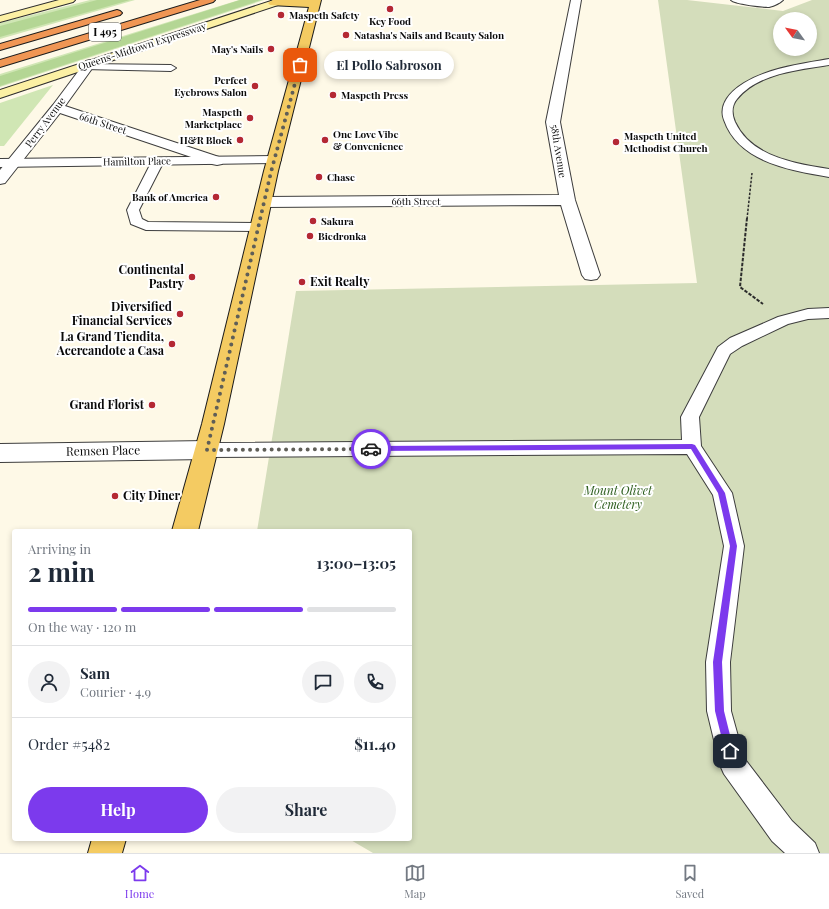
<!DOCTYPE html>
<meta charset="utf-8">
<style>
body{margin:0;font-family:"Playfair Display",serif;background:#f2f2f3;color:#1f2937;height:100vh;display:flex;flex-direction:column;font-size:15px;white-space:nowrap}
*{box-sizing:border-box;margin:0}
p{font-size:13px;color:#747a83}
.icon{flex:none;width:22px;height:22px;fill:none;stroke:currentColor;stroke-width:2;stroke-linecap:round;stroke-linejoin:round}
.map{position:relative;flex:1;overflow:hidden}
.panel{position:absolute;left:12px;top:529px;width:400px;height:312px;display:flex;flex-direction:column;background:#fff;border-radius:4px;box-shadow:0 2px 6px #0003}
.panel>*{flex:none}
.needle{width:26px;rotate:303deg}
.fabs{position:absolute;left:773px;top:12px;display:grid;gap:8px}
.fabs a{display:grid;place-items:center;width:44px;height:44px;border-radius:50%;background:#fff;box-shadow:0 2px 6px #0003;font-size:20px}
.pin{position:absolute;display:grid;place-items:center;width:34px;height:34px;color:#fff;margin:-17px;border-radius:8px;box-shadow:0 2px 6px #0006}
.courier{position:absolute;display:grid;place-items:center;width:40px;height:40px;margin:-20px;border:3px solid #7c3aed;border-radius:50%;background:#fff;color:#222;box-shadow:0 1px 5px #0007}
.bubble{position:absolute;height:28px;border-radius:14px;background:#fff;box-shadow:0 2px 6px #0003;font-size:13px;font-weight:700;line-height:28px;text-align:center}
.summary em{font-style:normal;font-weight:700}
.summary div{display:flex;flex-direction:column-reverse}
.summary{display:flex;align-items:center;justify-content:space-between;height:68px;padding:0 16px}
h1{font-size:26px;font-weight:700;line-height:30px}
.bar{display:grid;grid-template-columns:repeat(4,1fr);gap:6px 4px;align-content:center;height:48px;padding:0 16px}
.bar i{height:5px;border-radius:3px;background:#e0e1e3}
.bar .selected{background:#7c3aed}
.bar p{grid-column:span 4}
.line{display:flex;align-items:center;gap:10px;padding:0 16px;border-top:1px solid #e0e1e3}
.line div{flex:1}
.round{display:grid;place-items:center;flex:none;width:42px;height:42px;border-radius:21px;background:#f2f2f3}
.primary-button{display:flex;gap:8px;margin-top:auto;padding:8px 16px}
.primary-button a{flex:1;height:46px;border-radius:24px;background:#7c3aed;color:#fff;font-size:16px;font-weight:700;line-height:46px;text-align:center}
.primary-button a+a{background:#f2f2f3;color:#1f2937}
.tabs{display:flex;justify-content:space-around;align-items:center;height:56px;border-top:1px solid #e0e1e3;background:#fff;font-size:11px;color:#747a83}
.tabs a{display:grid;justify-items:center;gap:2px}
.tabs .selected{color:#7c3aed}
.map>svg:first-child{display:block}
.green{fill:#d0e6b4}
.forest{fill:#b4d694}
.cemetery{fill:#d4ddbb;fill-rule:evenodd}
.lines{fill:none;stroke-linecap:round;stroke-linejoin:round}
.service-casing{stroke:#3d3d3d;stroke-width:2}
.minor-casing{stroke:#3d3d3d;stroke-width:2}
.tertiary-casing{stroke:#3d3d3d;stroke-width:2}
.secondary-casing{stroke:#2c2c2c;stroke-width:2}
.primary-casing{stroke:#1b1b1b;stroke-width:2}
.motorway-casing{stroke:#1b1b1b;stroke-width:2}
.path-far1{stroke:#2c2c2c;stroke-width:1.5;stroke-dasharray:2.5 1.5;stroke-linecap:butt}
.path{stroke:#2c2c2c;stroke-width:2;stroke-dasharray:3.5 1.5;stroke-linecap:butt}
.service{fill:#fff;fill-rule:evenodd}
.minor{fill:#fff;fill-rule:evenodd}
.tertiary{fill:#fff;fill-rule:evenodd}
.secondary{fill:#fcf0a4;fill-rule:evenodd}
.primary{fill:#f4cb62;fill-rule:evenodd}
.motorway{fill:#f09654;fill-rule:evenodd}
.route{fill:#7c3aed}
.done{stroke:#5f5e57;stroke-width:4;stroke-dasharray:0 7.2}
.poi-dot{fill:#b42834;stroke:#fff;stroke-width:1.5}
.labels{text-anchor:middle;stroke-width:4;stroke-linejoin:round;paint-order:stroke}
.far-poi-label{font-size:10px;font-weight:bold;fill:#0a0a0a;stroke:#fff;text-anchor:start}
.far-street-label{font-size:10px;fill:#0a0a0a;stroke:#fff}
.shield{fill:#fff;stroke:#545454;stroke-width:1}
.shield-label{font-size:11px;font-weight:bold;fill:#0a0a0a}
.poi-label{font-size:12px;font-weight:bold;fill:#0a0a0a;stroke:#fff;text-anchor:end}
.street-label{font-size:12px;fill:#0a0a0a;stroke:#fff}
.park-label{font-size:12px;font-style:italic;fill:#2d5e1e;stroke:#fff}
</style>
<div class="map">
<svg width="829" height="853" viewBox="0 0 829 853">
<rect width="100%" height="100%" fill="#fef9e7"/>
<!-- green -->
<g class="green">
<path d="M90 0H135L0 39V23Z"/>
<path d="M239 0H264L0 87V74Z"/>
<path d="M53 85 4 146H0V103Z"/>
</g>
<!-- forest -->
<g class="forest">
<path d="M97 0H130L0 37V26Z"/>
<path d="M240 0H261L0 86V76Z"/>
</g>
<!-- cemetery -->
<path class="cemetery" d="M658 0H687L783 11 812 0H829V853H373L349 839H410V531H257L296 291 697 283ZM780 19H810V49H780Z"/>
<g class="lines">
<!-- service casing -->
<g class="service-casing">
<g id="service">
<path d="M829 59V65C799 70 758 73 737 99 731 106 732 115 735 122 751 157 796 164 829 169V177C791 170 739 163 724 120 718 104 731 91 744 83 769 68 800 64 829 59Z"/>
<path d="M87 64 171 65 176 68 171 71 84 69 82 67 84 65Z"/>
<path d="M158 158 162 159 164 161 139 210 142 219 148 222 258 223 263 224 265 227 263 230 258 231 146 230 131 224 127 210 152 161 154 159Z"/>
<path d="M829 308V318L808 319 788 324 742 346 730 354 699 417 701 446 732 493 744 546 730 662 731 711 744 758 792 821 815 843 819 853H785L772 841 724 774 720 765 707 711 706 662 724 546 713 495 687 454 207 457 200 455 198 450 200 445 207 443 682 440 681 417 718 347 730 338 778 317 808 309Z"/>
</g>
</g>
<!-- minor casing -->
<g class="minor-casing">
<g id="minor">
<path d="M571 0H581L560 122 575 200 600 275 597 279 591 280 585 279 582 275 561 205 265 207 260 205 257 202 260 199 265 197 559 195 546 122Z"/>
<path d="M731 0H783C780 3 773 6 769 7 762 7 735 4 731 0Z"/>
<path d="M90 60 94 61 96 63 65 106 222 158 224 161 222 164 217 165 212 164 60 113 5 183 0 184V170L53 105 86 61Z"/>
<path d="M207 441 215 444 218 450 215 456 207 459 0 462V444Z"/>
</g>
</g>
<!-- tertiary casing -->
<g class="tertiary-casing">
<path id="tertiary" d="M274 156 279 157 281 160 279 163 0 167V159Z"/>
</g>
<!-- secondary casing -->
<g class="secondary-casing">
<g id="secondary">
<path d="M59 0H75L73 2 0 22V16Z"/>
<path d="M274 0H289L287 2 0 98V90Z"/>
</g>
</g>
<!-- primary casing -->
<g class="primary-casing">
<g id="primary">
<path d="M273 0H321L278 171 224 424 198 531H172L202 424 264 171 309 7 270 5 268 3Z"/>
<path d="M92 839H126L122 853H88Z"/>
</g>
</g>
<!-- motorway casing -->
<g class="motorway-casing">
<g id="motorway">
<path d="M200 0H215L213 2 0 67V60Z"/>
<path d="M117 10 120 11 122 13 120 15 0 50V44Z"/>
</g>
</g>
<!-- path-far1 -->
<path class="path-far1" d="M747 219 752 173"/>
<!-- path -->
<path class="path" d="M747 218 740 287 763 304"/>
<!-- service -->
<use href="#service" class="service"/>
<!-- minor -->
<use href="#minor" class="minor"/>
<!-- tertiary -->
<use href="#tertiary" class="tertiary"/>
<!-- secondary -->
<use href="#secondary" class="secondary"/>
<!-- primary -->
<use href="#primary" class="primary"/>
<!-- motorway -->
<use href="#motorway" class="motorway"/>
</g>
<!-- route -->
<path class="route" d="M692 444 695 445 725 493 737 546 722 662 724 711 734 751 733 754 730 756 727 754 725 751 715 711 713 662 730 546 718 493 691 449 371 451 368 449 371 446Z"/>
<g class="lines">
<!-- done -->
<path class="done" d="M300 65 271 172 207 450 371 449"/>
</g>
<!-- markers -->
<g class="poi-dot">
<circle cx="390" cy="9" r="4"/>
<circle cx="281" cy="15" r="4"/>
<circle cx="346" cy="35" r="4"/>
<circle cx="271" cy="49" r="4"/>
<circle cx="255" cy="86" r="4"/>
<circle cx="333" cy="95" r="4"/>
<circle cx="250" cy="118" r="4"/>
<circle cx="240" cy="140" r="4"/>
<circle cx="325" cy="140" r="4"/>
<circle cx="616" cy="142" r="4"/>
<circle cx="319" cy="177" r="4"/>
<circle cx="216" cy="197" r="4"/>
<circle cx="313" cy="221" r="4"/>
<circle cx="310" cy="236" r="4"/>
<circle cx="192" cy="277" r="4"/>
<circle cx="302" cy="282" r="4"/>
<circle cx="180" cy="314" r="4"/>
<circle cx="172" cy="344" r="4"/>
<circle cx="152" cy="405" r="4"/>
<circle cx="115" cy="496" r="4"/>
</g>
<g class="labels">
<!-- far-poi labels -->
<g class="far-poi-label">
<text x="289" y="19">Maspeth Safety</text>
<text x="390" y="25" text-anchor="middle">Key Food</text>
<text x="354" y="39">Natasha's Nails and Beauty Salon</text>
<text x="263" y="53" text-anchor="end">May's Nails</text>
<text x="247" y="84" text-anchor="end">Perfect<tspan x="247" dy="12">Eyebrows Salon</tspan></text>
<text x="341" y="99">Maspeth Press</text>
<text x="242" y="116" text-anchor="end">Maspeth<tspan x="242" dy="12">Marketplace</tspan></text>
<text x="333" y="138">One Love Vibe<tspan x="333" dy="12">&amp; Convenience</tspan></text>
<text x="624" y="140">Maspeth United<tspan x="624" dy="12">Methodist Church</tspan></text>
<text x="232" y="144" text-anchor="end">H&amp;R Block</text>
<text x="327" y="181">Chase</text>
<text x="208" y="201" text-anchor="end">Bank of America</text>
<text x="321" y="225">Sakura</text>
<text x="318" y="240">Biedronka</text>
</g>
<!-- far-street labels -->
<g class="far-street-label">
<text transform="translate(142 46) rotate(-18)" y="4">Queens-Midtown Expressway</text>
<text transform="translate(45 122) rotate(-53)" y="4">Perry Avenue</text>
<text transform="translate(103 123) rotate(18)" y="4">66th Street</text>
<text transform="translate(559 151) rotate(81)" y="4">58th Avenue</text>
<text transform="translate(137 161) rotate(-1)" y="4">Hamilton Place</text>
<text x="416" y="205">66th Street</text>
</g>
<!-- shield labels -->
<rect class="shield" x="89" y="23" width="32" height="18" rx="3"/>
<g class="shield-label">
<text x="105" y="36">I 495</text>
</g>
<!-- poi labels -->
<g class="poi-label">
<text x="184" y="274">Continental<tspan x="184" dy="14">Pastry</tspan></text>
<text x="310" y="286" text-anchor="start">Exit Realty</text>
<text x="172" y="311">Diversified<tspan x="172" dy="14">Financial Services</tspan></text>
<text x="164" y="341">La Grand Tiendita,<tspan x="164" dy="14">Acercandote a Casa</tspan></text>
<text x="144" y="409">Grand Florist</text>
<text x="123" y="500" text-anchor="start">City Diner</text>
</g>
<!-- street labels -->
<g class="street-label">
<text transform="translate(103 451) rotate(-1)" y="4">Remsen Place</text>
</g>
<!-- park labels -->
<g class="park-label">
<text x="618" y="495">Mount Olivet<tspan x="618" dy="14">Cemetery</tspan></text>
</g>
</g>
</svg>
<div class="fabs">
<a><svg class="needle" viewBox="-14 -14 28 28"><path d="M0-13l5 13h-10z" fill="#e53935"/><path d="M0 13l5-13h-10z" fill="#747a83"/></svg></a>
</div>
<div class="pin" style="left:300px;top:65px;background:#ea580c"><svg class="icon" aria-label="bag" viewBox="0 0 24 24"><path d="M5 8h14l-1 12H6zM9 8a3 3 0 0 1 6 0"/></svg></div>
<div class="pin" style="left:730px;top:751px;background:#1f2937"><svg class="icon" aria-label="home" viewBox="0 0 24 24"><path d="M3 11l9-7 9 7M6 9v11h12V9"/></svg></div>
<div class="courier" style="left:371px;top:449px"><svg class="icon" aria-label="car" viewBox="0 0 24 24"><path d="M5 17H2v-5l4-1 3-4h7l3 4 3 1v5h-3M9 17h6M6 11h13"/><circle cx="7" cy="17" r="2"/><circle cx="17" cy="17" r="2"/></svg></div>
<div class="bubble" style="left:324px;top:51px;width:130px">El Pollo Sabroson</div>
<section class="panel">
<div class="summary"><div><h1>2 min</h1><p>Arriving in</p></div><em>13:00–13:05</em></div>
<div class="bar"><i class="selected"></i><i class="selected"></i><i class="selected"></i><i></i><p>On the way · 120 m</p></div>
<div class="line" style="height:72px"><a class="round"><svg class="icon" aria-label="person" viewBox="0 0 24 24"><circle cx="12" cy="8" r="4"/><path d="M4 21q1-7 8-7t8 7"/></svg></a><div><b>Sam</b><p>Courier · 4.9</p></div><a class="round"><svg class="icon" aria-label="chat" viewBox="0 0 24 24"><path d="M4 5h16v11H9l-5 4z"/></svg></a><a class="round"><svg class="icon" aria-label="phone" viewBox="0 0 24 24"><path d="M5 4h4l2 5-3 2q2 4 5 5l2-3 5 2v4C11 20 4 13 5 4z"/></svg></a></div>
<div class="line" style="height:52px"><div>Order #5482</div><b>$11.40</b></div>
<div class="primary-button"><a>Help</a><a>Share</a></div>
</section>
</div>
<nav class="tabs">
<a class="selected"><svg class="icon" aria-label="home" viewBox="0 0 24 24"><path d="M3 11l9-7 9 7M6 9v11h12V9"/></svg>Home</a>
<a><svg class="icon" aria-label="map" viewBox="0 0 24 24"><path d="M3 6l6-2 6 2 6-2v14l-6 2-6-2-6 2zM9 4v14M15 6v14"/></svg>Map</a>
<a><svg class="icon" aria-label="saved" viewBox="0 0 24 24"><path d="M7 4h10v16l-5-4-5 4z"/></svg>Saved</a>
</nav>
